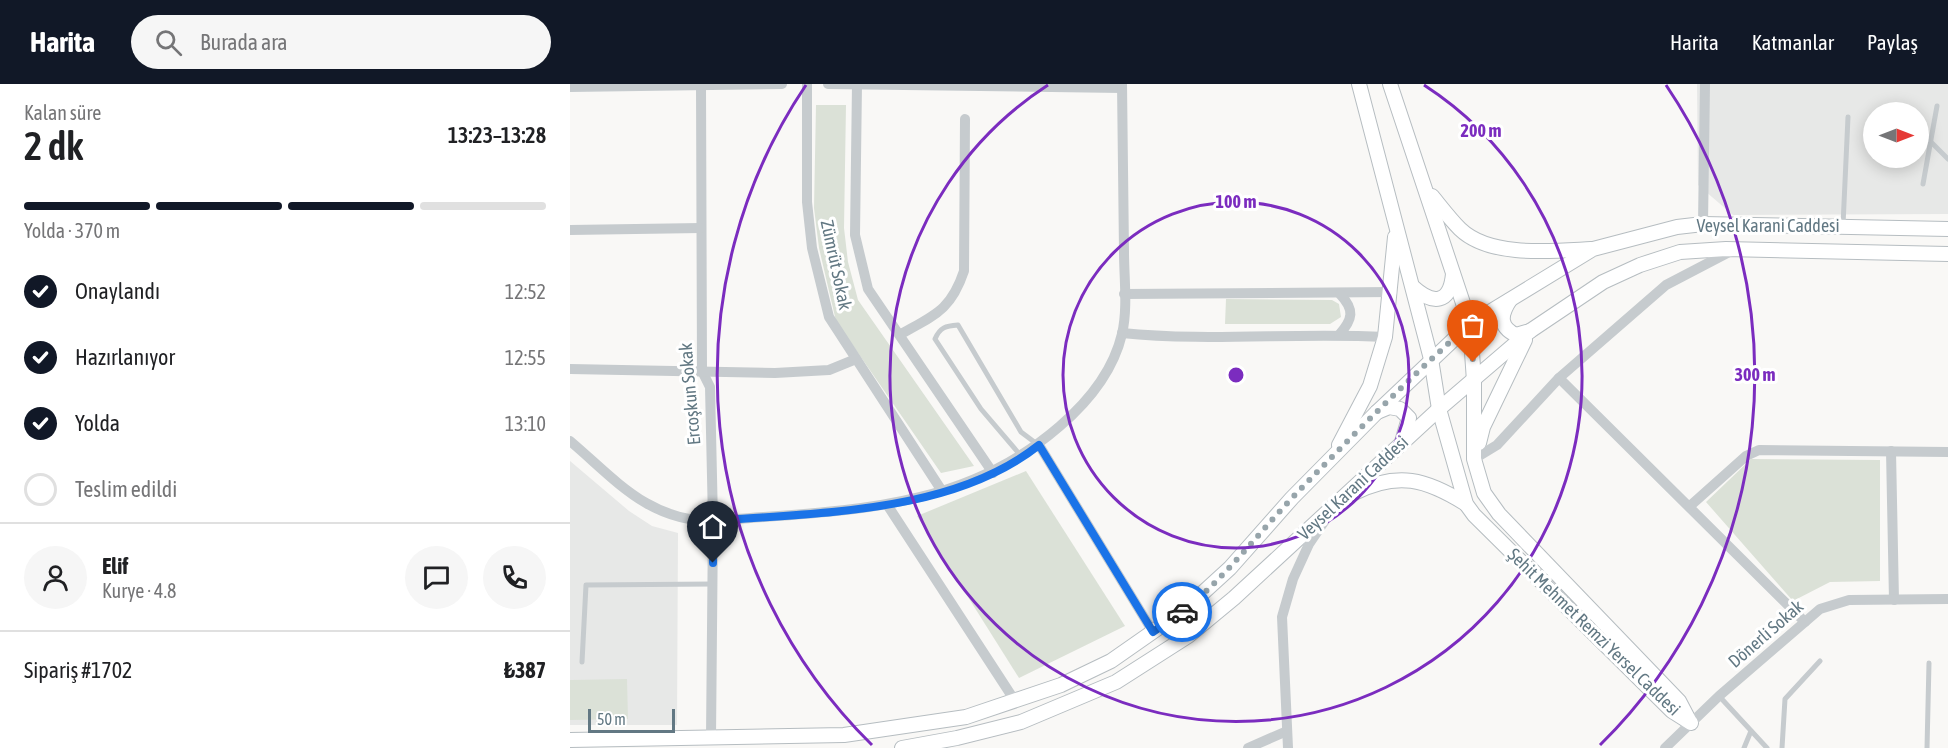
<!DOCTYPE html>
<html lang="tr">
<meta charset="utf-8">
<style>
body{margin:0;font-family:"Asap Condensed",sans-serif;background:#f6f6f6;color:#202124;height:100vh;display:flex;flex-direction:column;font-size:22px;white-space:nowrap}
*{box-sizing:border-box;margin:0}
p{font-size:20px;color:#757577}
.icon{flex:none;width:33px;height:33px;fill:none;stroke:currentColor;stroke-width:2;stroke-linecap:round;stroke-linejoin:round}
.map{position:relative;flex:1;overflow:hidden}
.details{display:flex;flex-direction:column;background:#fff;width:570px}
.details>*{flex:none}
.needle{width:39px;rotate:90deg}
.buttons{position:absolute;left:1293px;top:18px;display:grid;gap:12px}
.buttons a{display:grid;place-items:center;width:66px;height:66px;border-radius:50%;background:#fff;box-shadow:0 3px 15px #0003;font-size:30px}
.scale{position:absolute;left:18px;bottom:15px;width:87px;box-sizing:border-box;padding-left:6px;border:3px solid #627883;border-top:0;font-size:16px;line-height:21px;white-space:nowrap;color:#627883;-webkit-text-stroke:4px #fff;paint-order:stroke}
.pin{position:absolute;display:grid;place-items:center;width:51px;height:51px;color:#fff;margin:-62px -26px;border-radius:50% 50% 50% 0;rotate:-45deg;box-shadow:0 0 6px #0007}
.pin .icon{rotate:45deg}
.courier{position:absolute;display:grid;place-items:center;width:60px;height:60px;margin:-30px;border:4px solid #1a73e8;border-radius:50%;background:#fff;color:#222;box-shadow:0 2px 8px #0007}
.overview em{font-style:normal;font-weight:600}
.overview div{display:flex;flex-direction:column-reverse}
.overview{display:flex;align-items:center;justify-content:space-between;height:102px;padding:0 24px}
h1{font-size:39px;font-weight:600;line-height:45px}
.bar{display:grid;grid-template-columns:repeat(4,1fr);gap:9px 6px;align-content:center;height:72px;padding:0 24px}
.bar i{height:8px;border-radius:4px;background:#e0e0e0}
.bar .on{background:#111827}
.bar p{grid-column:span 4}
.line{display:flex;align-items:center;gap:15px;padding:0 24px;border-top:2px solid #e0e0e0}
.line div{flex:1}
.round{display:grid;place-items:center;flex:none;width:63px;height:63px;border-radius:32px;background:#f6f6f6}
ol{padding:0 24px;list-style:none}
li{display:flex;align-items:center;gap:18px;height:66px}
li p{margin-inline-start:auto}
li .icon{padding:6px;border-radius:50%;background:#111827;color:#fff;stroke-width:4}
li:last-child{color:#757577}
li i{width:33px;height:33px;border:3px solid #e0e0e0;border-radius:50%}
header{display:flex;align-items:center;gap:36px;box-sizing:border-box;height:84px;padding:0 30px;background:#111827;color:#fff}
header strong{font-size:28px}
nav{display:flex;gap:33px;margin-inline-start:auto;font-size:21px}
.search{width:420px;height:54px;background:#f6f6f6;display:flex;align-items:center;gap:15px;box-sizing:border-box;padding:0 21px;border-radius:33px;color:#757577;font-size:22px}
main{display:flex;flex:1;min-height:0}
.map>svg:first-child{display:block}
.built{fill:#e7e8e7;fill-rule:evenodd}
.green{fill:#dbe1d7}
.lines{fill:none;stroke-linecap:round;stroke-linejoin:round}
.secondary-casing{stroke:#b6bdc1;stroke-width:16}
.lane{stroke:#c6cbce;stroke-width:5}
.street{stroke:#c6cbce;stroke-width:10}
.secondary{stroke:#fff;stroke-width:14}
.done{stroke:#97a5ab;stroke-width:6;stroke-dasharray:0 10.8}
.route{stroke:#1a73e8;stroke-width:8}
.ring{fill:none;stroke:#7b2cbf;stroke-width:3}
.labels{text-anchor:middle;stroke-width:6;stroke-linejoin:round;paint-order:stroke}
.street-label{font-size:18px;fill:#627883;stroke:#fff}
.centre{fill:#7b2cbf;stroke:#fff;stroke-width:3}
.ring-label{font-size:18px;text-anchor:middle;font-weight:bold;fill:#7b2cbf;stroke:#fff;stroke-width:6;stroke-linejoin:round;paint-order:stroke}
</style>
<header>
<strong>Harita</strong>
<div class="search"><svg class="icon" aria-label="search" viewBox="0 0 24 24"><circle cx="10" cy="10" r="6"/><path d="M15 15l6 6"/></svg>Burada ara</div>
<nav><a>Harita</a><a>Katmanlar</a><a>Paylaş</a></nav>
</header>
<main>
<section class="details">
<div class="overview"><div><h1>2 dk</h1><p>Kalan süre</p></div><em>13:23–13:28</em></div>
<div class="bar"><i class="on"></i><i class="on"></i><i class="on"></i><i></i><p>Yolda · 370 m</p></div>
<ol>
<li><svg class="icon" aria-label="check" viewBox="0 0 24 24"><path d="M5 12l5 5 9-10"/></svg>Onaylandı<p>12:52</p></li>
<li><svg class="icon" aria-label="check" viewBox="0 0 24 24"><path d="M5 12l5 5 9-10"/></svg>Hazırlanıyor<p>12:55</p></li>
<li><svg class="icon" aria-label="check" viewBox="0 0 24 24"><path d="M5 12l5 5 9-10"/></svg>Yolda<p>13:10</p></li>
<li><i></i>Teslim edildi</li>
</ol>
<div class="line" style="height:108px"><a class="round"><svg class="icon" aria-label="person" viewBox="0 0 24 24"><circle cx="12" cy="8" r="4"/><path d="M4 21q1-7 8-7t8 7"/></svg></a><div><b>Elif</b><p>Kurye · 4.8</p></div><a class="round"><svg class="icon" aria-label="chat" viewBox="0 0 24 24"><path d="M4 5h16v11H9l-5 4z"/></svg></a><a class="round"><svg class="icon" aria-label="phone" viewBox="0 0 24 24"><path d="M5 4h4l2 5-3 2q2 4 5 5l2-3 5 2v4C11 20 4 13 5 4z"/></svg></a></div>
<div class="line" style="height:78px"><div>Sipariş #1702</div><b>₺387</b></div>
</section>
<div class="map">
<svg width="1378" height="664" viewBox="0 0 1378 664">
<rect width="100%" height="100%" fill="#f9f8f6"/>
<!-- built -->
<g class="built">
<path d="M1127 0H1378V130L1163 131 1128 101ZM1304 28H1348V74H1304Z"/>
<path d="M0 377 59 427 82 442 108 449 107 641H0Z"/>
</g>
<!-- green -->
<g class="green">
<path d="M246 21H276L274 144 278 178 288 216 404 382 371 389 266 237 249 164 244 124Z"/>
<path d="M656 215 762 216 769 220 771 233 760 240H655Z"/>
<path d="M1181 375 1310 376V497L1260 498 1223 517 1136 418Z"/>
<path d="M456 387 555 542 449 594 347 432Z"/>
<path d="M57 595 58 635 0 636V596Z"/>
</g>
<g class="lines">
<!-- secondary casing -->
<g class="secondary-casing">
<g id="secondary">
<path d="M789 0 861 275 869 325 896 420 904 431 1102 627 1121 639"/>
<path d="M820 0 900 240 904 297V375L914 409 929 430 1109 617 1120 638"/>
<path d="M862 112C871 123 880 135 890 145 920 174 983 167 1021 165"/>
<path d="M843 203C863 221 880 220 883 190"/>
<path d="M940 216C930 231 929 243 946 251L960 247"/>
<path d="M807 328 819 323 830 325 839 334 832 358"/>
<path d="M909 359 913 343 955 256"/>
<path d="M769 361 800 302 815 253 825 153"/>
<path d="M784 409C828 387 856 395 896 420"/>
<path d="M0 656 274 651 396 633 491 601 541 577 614 526 660 484 722 414 807 328 900 240 1023 165 1107 143 1133 140 1378 145"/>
<path d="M332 664 387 654 451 638 546 598 618 552 664 514 869 325 960 247 1033 198 1070 181 1110 168 1156 165 1378 170"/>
</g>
</g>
<!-- lane -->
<g class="lane">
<path d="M1360 57 1378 75"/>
<path d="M1353 100 1367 22"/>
<path d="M1273 141 1278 33"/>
<path d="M451 372 411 325 365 255C370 243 376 242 388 241L451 348 467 360"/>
<path d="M12 578 16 501 143 500"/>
<path d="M1149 612 1197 664"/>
<path d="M1174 664 1181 647"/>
<path d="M1212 664 1215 615 1250 577"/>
<path d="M1357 664 1359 579"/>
</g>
<!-- street -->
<g class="street">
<path d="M237 0V118L242 164 259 233 372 407"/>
<path d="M258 0 552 4"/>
<path d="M287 0 285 151 298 205 423 389"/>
<path d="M131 1 132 287 140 303 143 437 141 653"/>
<path d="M0 3 212 0"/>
<path d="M1133 140 1135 0"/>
<path d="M0 146 131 144"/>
<path d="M554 210 822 208"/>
<path d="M552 249C639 258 728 248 815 253"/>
<path d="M331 250C365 231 381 226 394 187L395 35"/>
<path d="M769 251C783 235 785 226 770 210"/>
<path d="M0 285 205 289 259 286 286 275"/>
<path d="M989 294 1235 538"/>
<path d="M0 357C46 396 78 437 143 437 269 426 389 430 490 342 519 317 543 288 552 250 558 224 554 194 554 168 553 112 553 56 552 0"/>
<path d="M469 361 583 548"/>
<path d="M1321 367 1324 516"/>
<path d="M904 375 927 361 989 294 1096 201 1163 166"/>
<path d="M318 422 445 617"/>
<path d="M1120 422 1176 372 1189 366 1378 368"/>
<path d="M678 664 717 647"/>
<path d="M718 664 712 533 723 495 739 460 758 432"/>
<path d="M1095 664 1149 612 1250 525 1279 516 1378 515"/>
</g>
<!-- secondary -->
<use href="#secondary" class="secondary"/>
</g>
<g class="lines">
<!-- done -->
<path class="done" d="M612 528C654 495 686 452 723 413 780 354 838 295 900 240L903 278"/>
<!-- route -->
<path class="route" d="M143 479V437C249 428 382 430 469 361L583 548 612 528"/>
</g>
<!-- distance rings -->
<g class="ring">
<circle cx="666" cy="291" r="173"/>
<path d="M854 1A346 346 0 1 1 478 1"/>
<path d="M302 661A519 519 0 0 1 236 1M1096 1A519 519 0 0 1 1030 661"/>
</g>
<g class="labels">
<!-- street labels -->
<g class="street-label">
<text x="1198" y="148">Veysel Karani Caddesi</text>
<text transform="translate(266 181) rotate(78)" y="6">Zümrüt Sokak</text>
<text transform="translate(120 310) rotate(-95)" y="6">Ercoşkun Sokak</text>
<text transform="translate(783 404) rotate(-43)" y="6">Veysel Karani Caddesi</text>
<text transform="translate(1024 548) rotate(44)" y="6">Şehit Mehmet Remzi Yersel Caddesi</text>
<text transform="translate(1196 550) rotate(-41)" y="6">Dönerli Sokak</text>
</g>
</g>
<circle cx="666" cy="291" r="9" class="centre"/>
<g class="ring-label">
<text x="911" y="53">200 m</text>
<text x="666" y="124">100 m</text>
<text x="1185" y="297">300 m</text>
</g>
</svg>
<div class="buttons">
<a><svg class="needle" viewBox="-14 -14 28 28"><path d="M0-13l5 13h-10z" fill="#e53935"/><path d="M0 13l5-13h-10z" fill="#757577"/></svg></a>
</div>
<div class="scale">50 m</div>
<div class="pin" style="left:903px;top:278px;background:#ea580c"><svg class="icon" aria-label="bag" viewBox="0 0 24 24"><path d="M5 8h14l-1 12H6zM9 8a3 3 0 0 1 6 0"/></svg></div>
<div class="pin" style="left:143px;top:479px;background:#1f2937"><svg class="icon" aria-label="home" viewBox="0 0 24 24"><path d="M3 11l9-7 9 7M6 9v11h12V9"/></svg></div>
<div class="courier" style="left:612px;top:528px"><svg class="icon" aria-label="car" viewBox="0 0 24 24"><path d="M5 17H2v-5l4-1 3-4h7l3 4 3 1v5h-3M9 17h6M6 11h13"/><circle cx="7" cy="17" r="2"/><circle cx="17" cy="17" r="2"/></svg></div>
</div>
</main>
